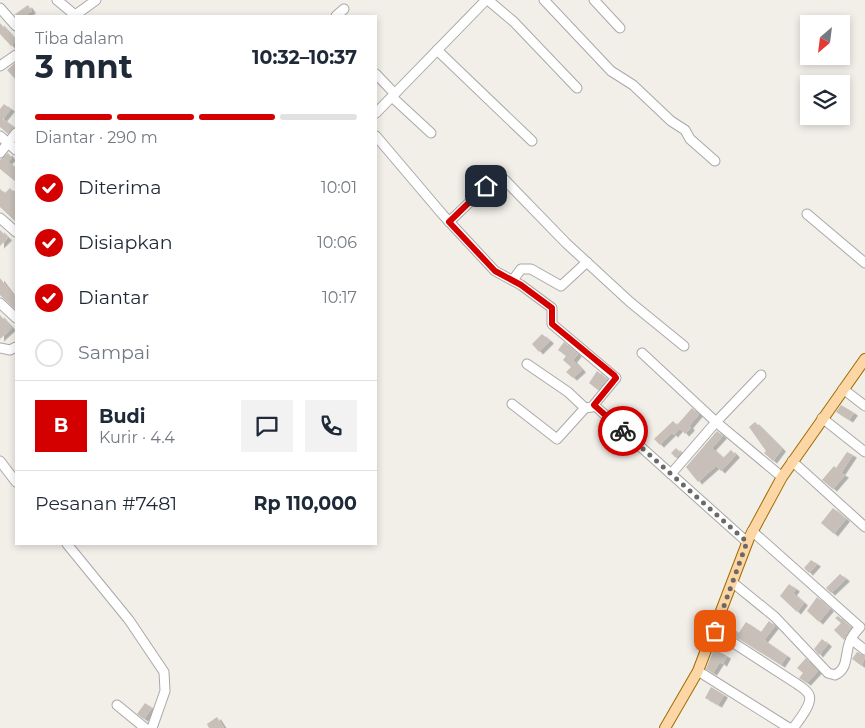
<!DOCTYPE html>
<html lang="id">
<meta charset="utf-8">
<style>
body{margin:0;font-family:Montserrat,sans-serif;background:#f2f2f3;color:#1f2937;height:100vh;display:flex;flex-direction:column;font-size:19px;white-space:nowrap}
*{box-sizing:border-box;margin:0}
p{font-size:16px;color:#747a83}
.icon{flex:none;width:28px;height:28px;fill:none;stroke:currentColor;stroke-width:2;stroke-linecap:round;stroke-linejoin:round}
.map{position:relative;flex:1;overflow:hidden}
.panel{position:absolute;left:15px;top:15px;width:362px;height:530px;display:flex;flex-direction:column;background:#fff;border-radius:0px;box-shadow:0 2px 8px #0003}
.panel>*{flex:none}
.needle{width:32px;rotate:208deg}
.fabs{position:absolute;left:800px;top:15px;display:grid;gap:10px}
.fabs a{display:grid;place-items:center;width:50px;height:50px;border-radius:0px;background:#fff;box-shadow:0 2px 8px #0003;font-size:25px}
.pin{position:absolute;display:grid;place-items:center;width:42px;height:42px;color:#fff;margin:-21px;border-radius:10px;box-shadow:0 2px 8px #0006}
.courier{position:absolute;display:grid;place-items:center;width:50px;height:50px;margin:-25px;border:4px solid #d40000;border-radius:50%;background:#fff;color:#222;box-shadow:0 1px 6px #0007}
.head em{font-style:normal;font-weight:700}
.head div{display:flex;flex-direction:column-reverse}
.head{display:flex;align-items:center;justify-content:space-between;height:85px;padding:0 20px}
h1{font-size:32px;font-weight:700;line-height:38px}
.bar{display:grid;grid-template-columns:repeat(4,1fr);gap:8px 5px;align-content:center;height:60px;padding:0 20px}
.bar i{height:6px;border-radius:4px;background:#e0e1e3}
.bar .on{background:#d40000}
.bar p{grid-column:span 4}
.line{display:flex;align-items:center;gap:12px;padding:0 20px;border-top:1px solid #e0e1e3}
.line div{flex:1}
.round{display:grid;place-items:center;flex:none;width:52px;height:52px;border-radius:0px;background:#f2f2f3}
ol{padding:0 20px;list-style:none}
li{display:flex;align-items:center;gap:15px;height:55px}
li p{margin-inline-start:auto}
li .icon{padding:5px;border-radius:50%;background:#d40000;color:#fff;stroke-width:4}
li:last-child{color:#747a83}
li i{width:28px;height:28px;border:2px solid #e0e1e3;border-radius:50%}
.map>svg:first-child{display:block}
.building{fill:#c7bfb8;filter:url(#shadow)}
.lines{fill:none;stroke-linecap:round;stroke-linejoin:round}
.minor-casing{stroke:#a9a9a9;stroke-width:11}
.major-casing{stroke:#a06b00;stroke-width:12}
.minor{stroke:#fff;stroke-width:9}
.major{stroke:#fcd6a4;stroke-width:10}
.done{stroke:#6b6a68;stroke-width:5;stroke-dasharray:0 9}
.route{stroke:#d40000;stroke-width:6}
</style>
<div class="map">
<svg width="865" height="728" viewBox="0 0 865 728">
<defs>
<filter id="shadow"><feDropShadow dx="4" dy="2.5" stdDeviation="0" flood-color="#0004"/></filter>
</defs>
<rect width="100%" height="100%" fill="#f2efe9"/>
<!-- building -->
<g class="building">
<path d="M28 5 32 11 24 16 14 15Z"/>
<path d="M0 23 16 41 11 46 0 34Z"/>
<path d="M16 62V80L7 70Z"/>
<path d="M4 104 11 109 3 119 14 127 8 134 0 127V109Z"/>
<path d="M8 153 12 158 8 162 16 168V182L0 169V160Z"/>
<path d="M10 188 16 194V222L0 207V189L5 193Z"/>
<path d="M0 230 8 238 0 246Z"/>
<path d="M0 278 12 294 16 297V310L0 295Z"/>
<path d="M0 315 12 328 0 339Z"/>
<path d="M542 334 550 341 539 352 532 344Z"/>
<path d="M564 342 578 354 573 360 582 370 573 378 566 372 571 367 563 360 566 356 558 350Z"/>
<path d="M597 371 607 379 598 390 589 383Z"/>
<path d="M841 405 854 413 849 420 836 412Z"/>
<path d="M692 408 699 414 689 426 691 428 685 434 677 425Z"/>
<path d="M673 421 680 428 674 435 672 433 660 445 654 439Z"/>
<path d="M755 422 782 449 773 461 764 453 766 451 749 427Z"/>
<path d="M717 431 723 436 712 448 723 458 731 450 736 455 721 471 716 466 698 482 686 467Z"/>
<path d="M621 438 626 442 616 453 611 449Z"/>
<path d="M676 448 681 453 676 458 671 453Z"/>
<path d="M847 452 853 455 841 473 845 475 833 489 822 480 834 466 836 468Z"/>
<path d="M833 508 846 519 834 534 821 523Z"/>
<path d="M811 560 817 564 809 573 804 568Z"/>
<path d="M840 574 846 579 831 593 826 588Z"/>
<path d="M789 584 796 589 793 593 804 603 797 612 780 596Z"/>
<path d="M817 597 830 609 819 622 807 611Z"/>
<path d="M838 616 851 628 844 640 834 630 841 623 835 618Z"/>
<path d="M769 621 775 626 764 640 787 656 781 665 736 637 746 622 761 632Z"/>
<path d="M723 624 738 632 735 637 722 628Z"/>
<path d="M822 639 828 644 819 655 814 649Z"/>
<path d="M714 649 727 656 723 664 720 662 713 673 706 669Z"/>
<path d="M857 652 865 656 862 666 852 659Z"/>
<path d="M806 658 818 671 807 683 799 678 803 673 797 668Z"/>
<path d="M711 687 724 695 718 705 705 698Z"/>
<path d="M145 703 152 708 144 719 137 714Z"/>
<path d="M217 717 224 728H209L207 724Z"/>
</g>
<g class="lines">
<!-- minor casing -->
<g class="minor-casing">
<g id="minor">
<path d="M57 0 75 15"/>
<path d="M488 0 514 22 577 88"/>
<path d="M544 0 611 71 633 85 671 121 685 130 690 139 715 161"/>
<path d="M594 0 620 28"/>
<path d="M0 8 16 26"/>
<path d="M74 16 96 0"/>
<path d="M336 16 344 9"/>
<path d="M437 50 532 141"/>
<path d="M0 66 16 55"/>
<path d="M376 74 395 94"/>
<path d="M392 97 431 133"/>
<path d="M376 113 486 0"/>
<path d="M0 136 16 150"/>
<path d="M376 136 443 215 495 271 521 285 552 308V324L616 378 592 407 585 408 568 392 527 364"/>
<path d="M0 153 16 133"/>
<path d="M807 214 865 263"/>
<path d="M0 218 16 232"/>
<path d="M449 222 499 174 566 243 630 302 684 346"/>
<path d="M513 280 521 269H531L561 286 587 262"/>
<path d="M0 303 16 318"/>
<path d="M0 348 10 350 16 347"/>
<path d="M642 353 716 422 782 477"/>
<path d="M843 389 865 406"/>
<path d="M512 404 557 439 585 408"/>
<path d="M594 405 747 542"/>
<path d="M822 418 865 452"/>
<path d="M0 461 16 482"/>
<path d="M792 461 865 527"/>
<path d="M671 474 716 422 761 375"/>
<path d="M67 544 129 620 164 672 165 691 152 728"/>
<path d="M732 582 775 617 828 673 835 675C848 669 845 656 849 644 851 638 855 632 860 627L752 531"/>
<path d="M715 631 797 684C801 687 807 690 809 695 813 703 799 720 794 727L790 728"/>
<path d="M851 639 865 650"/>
<path d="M698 671 789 728"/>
<path d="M117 705 145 728"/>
</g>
</g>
<!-- major casing -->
<g class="major-casing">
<path id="major" d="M665 728 698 671 749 538 782 477 865 359"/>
</g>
<!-- minor -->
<use href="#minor" class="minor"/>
<!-- major -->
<use href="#major" class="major"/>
</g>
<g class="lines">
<!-- done -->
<path class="done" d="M623 431 747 542 715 631"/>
<!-- route -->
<path class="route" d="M486 186 449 222 495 271 521 285 552 308V324L614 375 616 378 594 405 623 431"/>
</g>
</svg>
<div class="fabs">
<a><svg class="needle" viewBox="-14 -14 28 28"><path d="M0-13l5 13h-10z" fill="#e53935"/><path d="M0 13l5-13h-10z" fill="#747a83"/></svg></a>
<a><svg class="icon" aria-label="layers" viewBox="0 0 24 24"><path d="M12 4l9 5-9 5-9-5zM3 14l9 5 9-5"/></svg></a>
</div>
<div class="pin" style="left:715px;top:631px;background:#ea580c"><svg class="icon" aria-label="bag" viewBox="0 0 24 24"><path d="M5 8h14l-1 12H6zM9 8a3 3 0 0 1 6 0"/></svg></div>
<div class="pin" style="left:486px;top:186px;background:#1f2937"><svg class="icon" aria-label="home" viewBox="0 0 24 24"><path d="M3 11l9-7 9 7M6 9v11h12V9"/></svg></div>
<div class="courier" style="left:623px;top:431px"><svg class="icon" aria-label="bike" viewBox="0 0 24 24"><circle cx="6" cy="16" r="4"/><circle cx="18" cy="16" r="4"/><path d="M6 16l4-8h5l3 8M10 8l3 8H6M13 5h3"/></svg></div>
<section class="panel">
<div class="head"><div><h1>3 mnt</h1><p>Tiba dalam</p></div><em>10:32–10:37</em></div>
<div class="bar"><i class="on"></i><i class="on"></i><i class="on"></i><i></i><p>Diantar · 290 m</p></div>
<ol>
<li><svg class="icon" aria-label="check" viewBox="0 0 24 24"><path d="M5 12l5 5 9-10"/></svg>Diterima<p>10:01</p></li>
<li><svg class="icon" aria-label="check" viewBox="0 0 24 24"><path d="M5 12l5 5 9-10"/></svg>Disiapkan<p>10:06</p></li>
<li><svg class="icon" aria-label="check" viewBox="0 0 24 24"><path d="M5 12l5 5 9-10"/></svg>Diantar<p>10:17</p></li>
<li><i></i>Sampai</li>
</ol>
<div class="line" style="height:90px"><b class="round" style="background:#d40000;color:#fff">B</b><div><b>Budi</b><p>Kurir · 4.4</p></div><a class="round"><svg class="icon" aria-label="chat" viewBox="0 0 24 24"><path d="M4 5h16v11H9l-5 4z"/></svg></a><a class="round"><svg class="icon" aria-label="phone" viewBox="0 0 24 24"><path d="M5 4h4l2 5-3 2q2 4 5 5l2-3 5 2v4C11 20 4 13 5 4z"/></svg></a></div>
<div class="line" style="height:65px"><div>Pesanan #7481</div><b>Rp 110,000</b></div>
</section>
</div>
